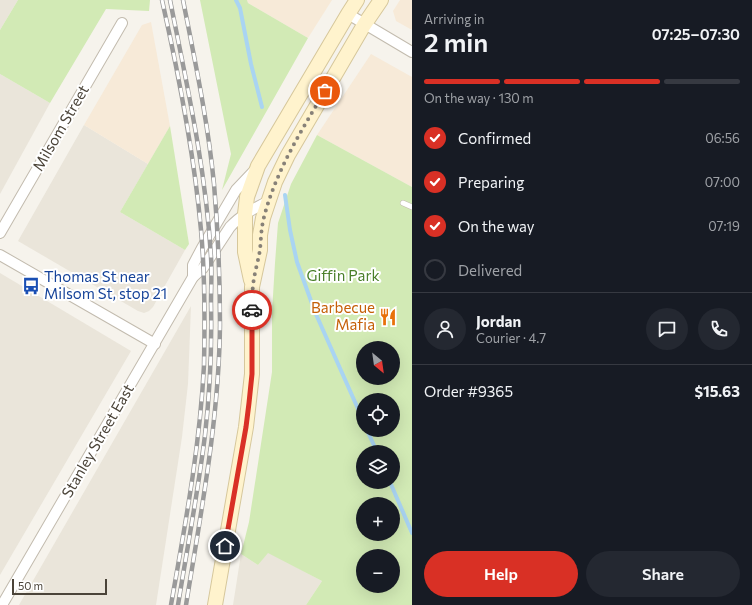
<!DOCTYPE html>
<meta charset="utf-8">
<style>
body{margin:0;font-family:Commissioner,sans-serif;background:#242831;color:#f1f3f6;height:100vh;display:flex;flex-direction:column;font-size:15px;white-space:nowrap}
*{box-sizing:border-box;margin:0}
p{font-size:13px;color:#9ea1a6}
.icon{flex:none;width:22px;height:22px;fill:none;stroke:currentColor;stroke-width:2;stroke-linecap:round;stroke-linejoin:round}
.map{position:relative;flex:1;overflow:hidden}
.details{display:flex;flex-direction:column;background:#171b24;width:340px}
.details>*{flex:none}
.needle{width:26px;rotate:151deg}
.controls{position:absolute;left:356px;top:341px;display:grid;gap:8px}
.controls a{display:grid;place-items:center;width:44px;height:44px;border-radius:50%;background:#171b24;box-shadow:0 4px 16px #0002;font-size:20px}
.scale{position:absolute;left:12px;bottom:10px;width:95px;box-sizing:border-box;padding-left:4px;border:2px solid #4b4439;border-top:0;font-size:11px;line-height:14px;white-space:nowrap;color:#4b4439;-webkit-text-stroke:3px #fff;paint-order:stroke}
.pin{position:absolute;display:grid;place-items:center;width:34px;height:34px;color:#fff;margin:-17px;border:2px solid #fff;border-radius:50%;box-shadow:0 1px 4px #0007}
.courier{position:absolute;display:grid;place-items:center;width:40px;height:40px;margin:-20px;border:3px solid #d93025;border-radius:50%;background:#fff;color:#222;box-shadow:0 1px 5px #0007}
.summary em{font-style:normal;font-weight:600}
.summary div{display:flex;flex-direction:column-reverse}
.summary{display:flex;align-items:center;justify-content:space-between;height:68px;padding:0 12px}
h1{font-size:26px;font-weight:600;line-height:30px}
.bar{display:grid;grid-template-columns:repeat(4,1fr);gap:6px 4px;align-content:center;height:48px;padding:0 12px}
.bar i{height:5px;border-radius:3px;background:#363941}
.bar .on{background:#d93025}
.bar p{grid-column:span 4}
.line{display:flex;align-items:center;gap:10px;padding:0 12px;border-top:1px solid #363941}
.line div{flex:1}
.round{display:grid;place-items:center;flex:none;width:42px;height:42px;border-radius:21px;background:#242831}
ol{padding:0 12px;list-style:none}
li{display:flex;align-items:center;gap:12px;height:44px}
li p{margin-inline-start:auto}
li .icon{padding:4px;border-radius:50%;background:#d93025;color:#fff;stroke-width:4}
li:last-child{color:#9ea1a6}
li i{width:22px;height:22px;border:2px solid #363941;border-radius:50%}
.cta{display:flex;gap:8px;margin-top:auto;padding:8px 12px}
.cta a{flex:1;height:46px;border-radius:24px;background:#d93025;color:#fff;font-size:16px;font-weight:600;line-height:46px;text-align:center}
.cta a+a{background:#242831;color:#f1f3f6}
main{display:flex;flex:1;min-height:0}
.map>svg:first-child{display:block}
.residential{fill:#eae5da}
.commercial{fill:#f7ead8}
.green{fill:#d2eab5;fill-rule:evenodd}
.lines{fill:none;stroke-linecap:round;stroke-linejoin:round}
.stream{stroke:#a9d4f2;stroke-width:4}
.lane-casing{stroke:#c2bbae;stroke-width:6}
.street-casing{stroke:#c2bbae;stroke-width:12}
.secondary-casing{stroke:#d6c79b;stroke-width:16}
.lane{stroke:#fff;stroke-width:5}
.street{stroke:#fff;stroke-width:10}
.secondary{stroke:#fff3cd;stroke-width:14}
.rail-casing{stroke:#9a9a9a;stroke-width:4.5}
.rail{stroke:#fff;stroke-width:3;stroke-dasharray:9;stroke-linecap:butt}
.done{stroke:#878178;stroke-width:4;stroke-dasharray:0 7.2}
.route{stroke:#d93025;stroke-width:5}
.labels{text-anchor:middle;stroke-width:4;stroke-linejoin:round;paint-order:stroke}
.street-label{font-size:15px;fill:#4b4439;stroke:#fff}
.park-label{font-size:15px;fill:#4a7f2a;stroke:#fff}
.transit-label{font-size:15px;fill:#164399;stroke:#fff;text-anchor:start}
.food-label{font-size:15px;fill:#c56008;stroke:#fff;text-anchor:end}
</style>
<main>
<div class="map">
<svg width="412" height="605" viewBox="0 0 412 605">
<rect width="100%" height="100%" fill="#f6f3ec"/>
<!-- residential -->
<g class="residential">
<path d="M0 0H18L0 30Z"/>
<path d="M0 74 50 103 0 194Z"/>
<path d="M84 125 148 164 120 212 185 250 153 307 149 311 144 313 138 311 18 241Z"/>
<path d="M0 273 131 351 0 575Z"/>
<path d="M191 306 188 384 182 437 156 605H19Z"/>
<path d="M268 552 322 581 306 605H233L241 554 258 565Z"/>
</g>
<!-- commercial -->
<g class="commercial">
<path d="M247 0H332L308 38 248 3Z"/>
<path d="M400 0H412V30L396 21 393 11Z"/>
<path d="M151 22 170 126 148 164 84 125 142 25Z"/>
<path d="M371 54 412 77V187L317 135Z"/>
</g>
<!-- green -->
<g class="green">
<path d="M18 0H150L149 11 106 9 50 103 0 74V30Z"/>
<path d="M200 0H247L248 3 308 38 222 190 231 154Z"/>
<path d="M170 126 189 244 185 250 120 212Z"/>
<path d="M317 135 412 187V605H306L322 581 268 553 258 565 241 554 249 522 272 372V312L275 263 278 223 291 184ZM363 348H393V378H363ZM363 400H393V430H363ZM363 452H393V482H363ZM363 504H393V534H363ZM363 556H393V586H363Z"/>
</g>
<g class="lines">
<!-- stream -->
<g class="stream">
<path d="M236 0 240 8 251 64 262 107"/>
<path d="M285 195 290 230 297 262 315 312 363 420"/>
<path d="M367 430 377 452"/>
<path d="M390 482 412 533"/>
</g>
<!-- lane casing -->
<g class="lane-casing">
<path id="lane" d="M403 203 412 207"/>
</g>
<!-- street casing -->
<g class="street-casing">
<g id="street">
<path d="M348 14 412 52"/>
<path d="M0 233 122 23"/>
<path d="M0 255 155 344"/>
<path d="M193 277V265L202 248 236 190 255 170"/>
<path d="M2 605 193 277 203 268 230 227C241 215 255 208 269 201"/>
</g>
</g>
<!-- secondary casing -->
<g class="secondary-casing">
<g id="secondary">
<path d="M251 280 245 252V214L247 197 252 183 258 166 348 14 357 0"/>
<path d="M215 605 246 427 252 374V287L260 250V235L263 218 275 182 288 155 364 25 381 0"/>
</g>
</g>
<!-- lane -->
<use href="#lane" class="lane"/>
<!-- street -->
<use href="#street" class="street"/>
<!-- secondary -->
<use href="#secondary" class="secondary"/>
<!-- rail casing -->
<g class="rail-casing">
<g id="rail">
<path d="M162 0C179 76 194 152 201 230 205 275 205 320 204 365 200 446 185 526 171 605"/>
<path d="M170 0C187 85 206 170 211 257 212 273 211 288 211 304 212 348 210 391 205 435 198 492 187 549 178 605"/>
<path d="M183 0C195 61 208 122 214 184 218 231 220 278 220 325 219 419 201 512 186 605"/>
</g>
</g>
<!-- rail -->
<use href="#rail" class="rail"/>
</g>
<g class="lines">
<!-- done -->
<path class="done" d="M252 310C252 302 252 294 253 286 254 274 258 262 260 250 261 239 261 229 264 217 276 171 301 131 325 91"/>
<!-- route -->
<path class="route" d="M225 546 246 427 249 403 252 374V310"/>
</g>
<!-- icons -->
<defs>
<g id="bus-bare" transform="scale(1.38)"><path d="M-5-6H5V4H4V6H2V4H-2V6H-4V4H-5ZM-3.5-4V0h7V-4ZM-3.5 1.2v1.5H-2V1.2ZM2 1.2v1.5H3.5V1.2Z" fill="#1a4fb4" stroke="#fff" stroke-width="2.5" paint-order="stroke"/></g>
<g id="restaurant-bare" transform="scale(1.38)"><path d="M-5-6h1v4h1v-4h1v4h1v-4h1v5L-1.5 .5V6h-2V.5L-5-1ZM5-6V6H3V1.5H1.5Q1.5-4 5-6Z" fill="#e8710a" stroke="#fff" stroke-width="2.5" paint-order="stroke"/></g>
</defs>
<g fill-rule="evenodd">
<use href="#bus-bare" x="31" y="286"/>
<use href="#restaurant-bare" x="388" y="317"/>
</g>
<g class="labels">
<!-- street labels -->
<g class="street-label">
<text transform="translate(61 128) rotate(-60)" y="5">Milsom Street</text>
<text transform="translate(98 441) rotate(-60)" y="5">Stanley Street East</text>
</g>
<!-- park labels -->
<g class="park-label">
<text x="343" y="281">Giffin Park</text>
</g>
<!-- transit labels -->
<g class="transit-label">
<text x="44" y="282">Thomas St near<tspan x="44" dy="17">Milsom St, stop 21</tspan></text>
</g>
<!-- food labels -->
<g class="food-label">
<text x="375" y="313">Barbecue<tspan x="375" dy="17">Mafia</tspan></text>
</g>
</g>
</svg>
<div class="controls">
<a><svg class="needle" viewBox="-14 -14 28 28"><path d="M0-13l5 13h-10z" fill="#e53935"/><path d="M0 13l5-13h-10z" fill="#9ea1a6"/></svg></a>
<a><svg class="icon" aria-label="locate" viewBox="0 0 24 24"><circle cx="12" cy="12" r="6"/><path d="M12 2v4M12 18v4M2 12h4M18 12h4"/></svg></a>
<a><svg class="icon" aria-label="layers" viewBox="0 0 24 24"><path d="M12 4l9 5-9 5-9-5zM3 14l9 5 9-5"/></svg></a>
<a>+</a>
<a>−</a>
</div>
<div class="scale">50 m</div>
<div class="pin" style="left:325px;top:91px;background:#ea580c"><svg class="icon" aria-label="bag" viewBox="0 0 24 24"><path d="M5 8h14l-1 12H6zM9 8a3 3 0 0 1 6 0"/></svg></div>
<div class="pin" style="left:225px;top:546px;background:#1f2937"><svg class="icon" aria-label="home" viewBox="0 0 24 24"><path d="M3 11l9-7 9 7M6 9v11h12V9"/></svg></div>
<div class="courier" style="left:252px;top:310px"><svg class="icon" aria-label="car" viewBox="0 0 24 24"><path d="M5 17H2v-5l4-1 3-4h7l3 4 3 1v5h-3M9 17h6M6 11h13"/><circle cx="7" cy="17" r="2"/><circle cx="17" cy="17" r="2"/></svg></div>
</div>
<section class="details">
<div class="summary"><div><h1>2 min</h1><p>Arriving in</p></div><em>07:25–07:30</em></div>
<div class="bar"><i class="on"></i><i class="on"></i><i class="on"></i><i></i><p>On the way · 130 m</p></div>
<ol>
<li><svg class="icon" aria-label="check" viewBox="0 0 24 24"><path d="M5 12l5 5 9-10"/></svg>Confirmed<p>06:56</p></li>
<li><svg class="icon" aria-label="check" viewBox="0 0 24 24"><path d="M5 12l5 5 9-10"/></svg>Preparing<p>07:00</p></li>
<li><svg class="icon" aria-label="check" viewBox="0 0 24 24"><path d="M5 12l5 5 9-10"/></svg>On the way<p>07:19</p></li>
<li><i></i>Delivered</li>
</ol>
<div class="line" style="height:72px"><a class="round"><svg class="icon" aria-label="person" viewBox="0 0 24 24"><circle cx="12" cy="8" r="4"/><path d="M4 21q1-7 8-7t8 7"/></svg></a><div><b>Jordan</b><p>Courier · 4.7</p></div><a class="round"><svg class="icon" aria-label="chat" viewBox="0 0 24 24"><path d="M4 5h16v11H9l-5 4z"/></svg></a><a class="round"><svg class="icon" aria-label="phone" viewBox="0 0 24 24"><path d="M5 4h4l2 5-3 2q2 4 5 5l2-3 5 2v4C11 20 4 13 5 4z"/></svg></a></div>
<div class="line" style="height:52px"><div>Order #9365</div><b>$15.63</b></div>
<div class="cta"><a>Help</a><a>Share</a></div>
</section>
</main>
